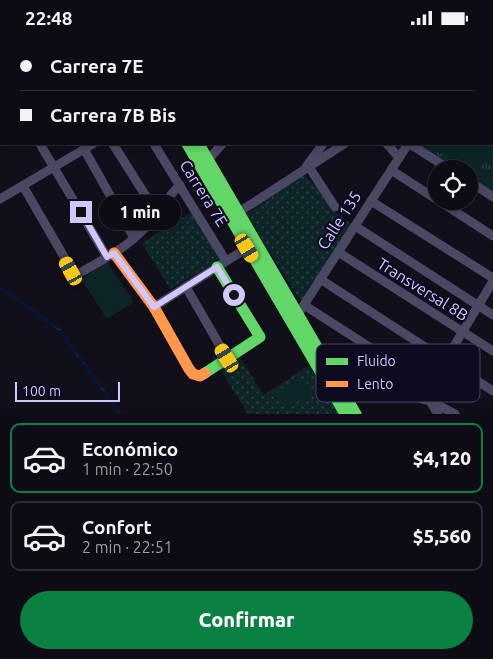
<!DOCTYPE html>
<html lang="es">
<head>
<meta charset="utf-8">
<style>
	:root { --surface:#0d0b14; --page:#1b1922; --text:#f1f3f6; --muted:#9a9ba0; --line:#2d2b34; --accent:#0b8043 }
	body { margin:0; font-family:Ubuntu,sans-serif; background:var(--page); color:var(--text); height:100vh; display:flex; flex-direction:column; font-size:19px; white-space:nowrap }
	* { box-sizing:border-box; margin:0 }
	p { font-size:16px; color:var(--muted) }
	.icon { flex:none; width:28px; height:28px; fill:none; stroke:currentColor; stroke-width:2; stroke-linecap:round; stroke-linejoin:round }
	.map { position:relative; height:379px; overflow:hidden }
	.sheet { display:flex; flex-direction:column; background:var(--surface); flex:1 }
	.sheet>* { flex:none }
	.guide { position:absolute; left:0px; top:0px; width:494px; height:110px; box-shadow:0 2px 8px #0003,0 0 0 1px var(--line); display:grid; align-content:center; height:110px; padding:0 20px; background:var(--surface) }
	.buttons { position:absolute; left:428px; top:125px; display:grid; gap:10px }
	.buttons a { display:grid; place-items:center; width:50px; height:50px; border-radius:50%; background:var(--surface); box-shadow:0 2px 8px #0003,0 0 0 1px var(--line); font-size:25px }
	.scale { position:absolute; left:15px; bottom:12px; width:105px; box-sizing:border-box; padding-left:5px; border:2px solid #d0c7ff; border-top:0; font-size:14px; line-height:18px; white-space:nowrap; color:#d0c7ff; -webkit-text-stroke:4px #0e0a1f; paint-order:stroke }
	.end { position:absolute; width:22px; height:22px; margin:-11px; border:6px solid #d0c7ff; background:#111; box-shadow:0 0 0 2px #111 }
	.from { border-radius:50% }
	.bubble { position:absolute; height:35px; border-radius:18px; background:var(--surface); box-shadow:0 2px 8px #0003,0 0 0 1px var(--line); font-size:16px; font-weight:800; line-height:35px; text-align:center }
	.car { position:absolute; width:15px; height:30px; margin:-15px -8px; border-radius:6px; box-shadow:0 0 4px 1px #0007; background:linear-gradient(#f5c518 24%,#345 0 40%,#f5c518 0 76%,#345 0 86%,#f5c518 0) }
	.guide b { display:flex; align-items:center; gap:18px; height:48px; font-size:19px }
	.guide b+b { border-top:1px solid var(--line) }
	.guide i { width:12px; height:12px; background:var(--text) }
	ul { padding:9px 0 0; list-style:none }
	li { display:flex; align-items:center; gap:15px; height:70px; margin:0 10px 8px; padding:0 10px; border:2px solid var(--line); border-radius:10px }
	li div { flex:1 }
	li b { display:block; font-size:19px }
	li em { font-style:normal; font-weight:800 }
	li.selected { border-color:var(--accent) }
	li>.icon { width:45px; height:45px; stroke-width:1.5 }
	.cta { display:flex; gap:10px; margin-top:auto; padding:10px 20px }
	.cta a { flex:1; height:58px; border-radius:30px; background:var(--accent); color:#fff; font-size:20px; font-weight:800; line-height:58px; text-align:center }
	.status { display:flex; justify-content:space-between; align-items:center; height:35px; padding:0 25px; background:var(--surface); direction:ltr }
	.status svg { height:14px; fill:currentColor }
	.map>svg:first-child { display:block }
	.grass { fill:url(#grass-dots) }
	.park { fill:url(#park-tufts) }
	.garden { fill:#0d2527 }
	.water { fill:url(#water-ripples) }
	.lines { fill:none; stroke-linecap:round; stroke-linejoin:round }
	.street { stroke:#4b4864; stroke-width:9 }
	.fast { stroke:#63d668; stroke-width:11 }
	.slow { stroke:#ff974d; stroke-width:11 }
	.route { stroke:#d0c7ff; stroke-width:6 }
	.labels { text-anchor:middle; stroke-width:4.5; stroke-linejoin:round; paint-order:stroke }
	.street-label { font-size:16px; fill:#d0c7ff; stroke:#0e0a1f }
	.key { fill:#0e0a1f; stroke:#484362; stroke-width:1 }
	.key-label { font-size:14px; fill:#d0c7ff }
</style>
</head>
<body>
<div class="status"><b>22:48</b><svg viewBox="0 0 49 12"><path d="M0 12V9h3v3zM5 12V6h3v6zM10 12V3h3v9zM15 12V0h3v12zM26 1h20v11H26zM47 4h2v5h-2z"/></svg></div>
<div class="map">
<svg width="493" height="379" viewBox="0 0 493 379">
	<defs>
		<pattern id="grass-dots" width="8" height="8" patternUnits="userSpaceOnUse" patternTransform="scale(1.25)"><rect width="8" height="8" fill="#0d2527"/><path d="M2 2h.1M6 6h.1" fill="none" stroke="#2f4347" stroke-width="1.8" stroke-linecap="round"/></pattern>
		<pattern id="park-tufts" width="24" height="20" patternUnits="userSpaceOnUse" patternTransform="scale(1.25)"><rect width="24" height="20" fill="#0d2527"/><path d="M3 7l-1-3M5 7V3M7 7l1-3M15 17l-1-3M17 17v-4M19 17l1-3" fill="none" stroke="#2f4347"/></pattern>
		<pattern id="water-ripples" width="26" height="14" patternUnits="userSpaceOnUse" patternTransform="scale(1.25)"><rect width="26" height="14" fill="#05153b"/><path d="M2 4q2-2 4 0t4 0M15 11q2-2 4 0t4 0" fill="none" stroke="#283658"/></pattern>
	</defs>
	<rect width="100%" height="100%" fill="#110f1a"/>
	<g class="grass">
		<polygon points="303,140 328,161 330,173 352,190 301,267 246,179"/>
		<polygon points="195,175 224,222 170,254 142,208"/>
		<polygon points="233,312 264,360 314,327 345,379 248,379 213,323"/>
	</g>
	<polygon class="park" points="493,106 493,160 469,145 469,134 451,134 412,109 492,109"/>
	<g class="garden">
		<path d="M425 109C450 109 471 102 482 128L474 140 469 134H465Z"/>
		<polygon points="107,227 134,267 107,284 81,244"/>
		<polygon points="300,344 310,359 285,374 275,359"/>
	</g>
	<polygon class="water" points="0,251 60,293 122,379 118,379 58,295 0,254"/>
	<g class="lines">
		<g class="street">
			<polyline points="451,0 452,1"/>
			<polyline points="311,1 312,0"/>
			<polyline points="430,1 431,0"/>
			<polyline points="472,1 473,0"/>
			<polyline points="492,27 493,27"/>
			<polyline points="0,46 1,48"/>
			<polyline points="492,64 493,64"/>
			<polyline points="492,104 493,104"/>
			<polyline points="40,109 107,222"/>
			<polyline points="113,109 149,166"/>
			<polyline points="154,109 226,226"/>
			<polyline points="387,109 396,119"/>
			<polyline points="410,109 449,134"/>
			<polyline points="84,114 134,203"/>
			<polyline points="208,125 222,109"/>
			<polyline points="306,132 323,109"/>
			<polyline points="309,132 335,172"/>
			<polyline points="391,135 436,164"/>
			<polyline points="469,146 493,162"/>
			<path d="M23 151 74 239H78C100 226 125 214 143 195 157 181 165 164 180 150"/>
			<polyline points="0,164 93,109"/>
			<polyline points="371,166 493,243"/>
			<polyline points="439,166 493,201"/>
			<polyline points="239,177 344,109"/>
			<polyline points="355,191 493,280"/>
			<polyline points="338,217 493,316"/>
			<polyline points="320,244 493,356"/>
			<polyline points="186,252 227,323"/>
			<polyline points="304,270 430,351"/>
			<polyline points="154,272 247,213"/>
			<polyline points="298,279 408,109"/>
			<polyline points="335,342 430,366 455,379"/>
			<polyline points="438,379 430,366 430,351 493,246"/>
		</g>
		<g class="fast">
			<polyline points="123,0 124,1"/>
			<polyline points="135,0 136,1"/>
			<polyline points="187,109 345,379"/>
			<polyline points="199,109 356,379"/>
			<polyline points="205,338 260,302 217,232"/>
		</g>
		<polyline class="slow" points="114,218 154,272 189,334 193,339 200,341 205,338"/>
	</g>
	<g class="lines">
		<polyline class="route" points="81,177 107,222 114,218 154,272 217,232 234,260"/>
	</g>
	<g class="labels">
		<g class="street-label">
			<text transform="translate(204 158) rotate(58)" y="6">Carrera 7E</text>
			<text transform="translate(339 185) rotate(-57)" y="6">Calle 135</text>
			<text transform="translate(423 254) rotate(32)" y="6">Transversal 8B</text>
		</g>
	</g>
	<rect x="316" y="309" width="164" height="58" rx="8" class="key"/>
	<rect x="326" y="323" width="22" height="7" fill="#63d668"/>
	<rect x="326" y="346" width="22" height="6" fill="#ff974d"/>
	<g class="key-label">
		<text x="357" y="331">Fluido</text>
		<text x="357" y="354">Lento</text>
	</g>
</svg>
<div class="buttons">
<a><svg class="icon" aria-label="locate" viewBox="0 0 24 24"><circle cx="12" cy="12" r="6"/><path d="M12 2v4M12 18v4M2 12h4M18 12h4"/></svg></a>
</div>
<div class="scale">100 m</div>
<i class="end from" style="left:234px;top:260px"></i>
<i class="end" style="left:81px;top:177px"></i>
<div class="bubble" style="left:99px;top:160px;width:82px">1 min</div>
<i class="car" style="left:247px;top:213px;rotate:149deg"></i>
<i class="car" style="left:71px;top:236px;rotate:331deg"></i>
<i class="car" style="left:227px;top:323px;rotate:329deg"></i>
<div class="guide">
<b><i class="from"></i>Carrera 7E</b>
<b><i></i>Carrera 7B Bis</b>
</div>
</div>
<section class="sheet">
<ul>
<li class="selected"><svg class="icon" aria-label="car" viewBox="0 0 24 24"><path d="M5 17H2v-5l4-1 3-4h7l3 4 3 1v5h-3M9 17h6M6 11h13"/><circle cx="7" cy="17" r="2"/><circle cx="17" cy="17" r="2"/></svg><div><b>Económico</b><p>1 min · 22:50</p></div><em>$4,120</em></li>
<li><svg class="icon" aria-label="car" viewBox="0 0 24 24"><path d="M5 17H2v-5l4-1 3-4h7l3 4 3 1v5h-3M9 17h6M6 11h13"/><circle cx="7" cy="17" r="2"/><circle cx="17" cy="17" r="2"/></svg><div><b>Confort</b><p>2 min · 22:51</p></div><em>$5,560</em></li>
</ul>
<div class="cta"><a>Confirmar</a></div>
</section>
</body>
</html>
